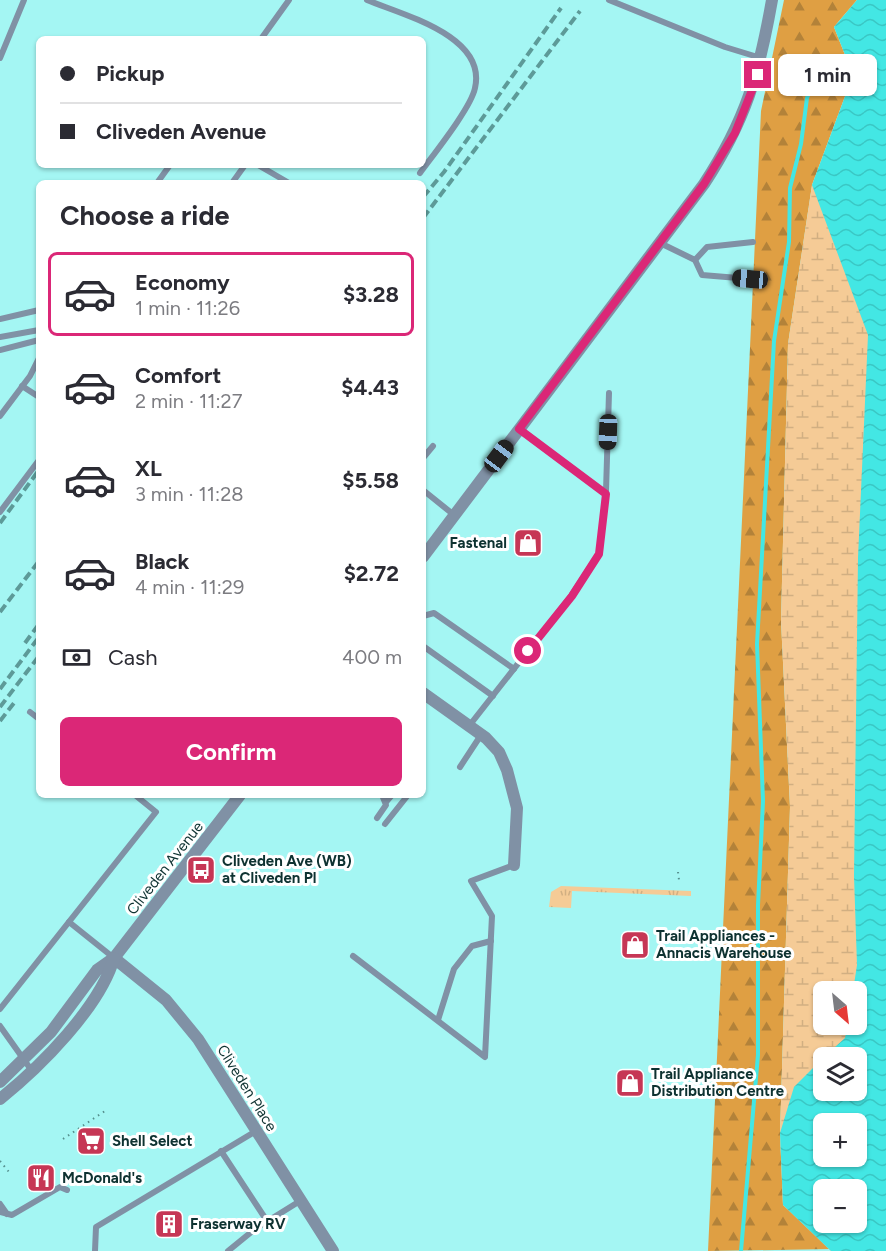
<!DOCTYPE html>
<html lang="en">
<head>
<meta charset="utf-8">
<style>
	:root { --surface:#fff; --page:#f2f2f3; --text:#2b2b33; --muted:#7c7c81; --line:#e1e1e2; --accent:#db2777 }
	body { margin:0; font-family:Figtree,sans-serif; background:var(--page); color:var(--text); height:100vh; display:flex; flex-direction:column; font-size:22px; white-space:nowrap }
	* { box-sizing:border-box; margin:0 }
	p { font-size:20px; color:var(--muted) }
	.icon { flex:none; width:33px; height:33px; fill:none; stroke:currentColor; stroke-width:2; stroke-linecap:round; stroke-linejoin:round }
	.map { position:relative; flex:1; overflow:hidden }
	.drawer { position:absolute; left:36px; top:180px; width:390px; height:618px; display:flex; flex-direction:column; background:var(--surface); border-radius:9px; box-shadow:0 2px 4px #0004 }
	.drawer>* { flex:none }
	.guide { position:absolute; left:36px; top:36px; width:390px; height:132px; border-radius:9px; box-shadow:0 2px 4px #0004; display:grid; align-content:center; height:132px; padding:0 24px; background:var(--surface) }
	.needle { width:39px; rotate:152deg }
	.buttons { position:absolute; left:813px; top:981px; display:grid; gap:12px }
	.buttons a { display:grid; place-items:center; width:54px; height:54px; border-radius:9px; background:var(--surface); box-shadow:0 2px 4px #0004; font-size:30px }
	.end { position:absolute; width:27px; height:27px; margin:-14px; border:8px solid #db2777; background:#fff; box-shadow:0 0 0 3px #fff }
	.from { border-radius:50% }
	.bubble { position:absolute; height:42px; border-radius:9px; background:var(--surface); box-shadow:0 2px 4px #0004; font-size:20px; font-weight:700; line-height:42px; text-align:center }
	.car { position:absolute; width:18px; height:36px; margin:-18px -9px; border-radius:8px; box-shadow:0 0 4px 2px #0007; background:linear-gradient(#222 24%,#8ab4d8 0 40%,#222 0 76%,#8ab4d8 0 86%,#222 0) }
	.guide b { display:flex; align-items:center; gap:21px; height:57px; font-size:22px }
	.guide b+b { border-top:2px solid var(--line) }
	.guide i { width:15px; height:15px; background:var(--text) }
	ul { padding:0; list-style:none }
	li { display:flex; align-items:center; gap:18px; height:84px; margin:0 12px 9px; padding:0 12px; border:3px solid transparent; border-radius:9px }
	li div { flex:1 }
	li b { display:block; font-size:22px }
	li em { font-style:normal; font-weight:700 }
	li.current { border-color:var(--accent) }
	li>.icon { width:54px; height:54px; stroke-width:1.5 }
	h2 { padding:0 24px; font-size:27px; line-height:72px }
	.pay { display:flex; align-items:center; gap:15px; height:66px; padding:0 24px; font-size:22px }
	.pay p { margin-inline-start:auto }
	.action { display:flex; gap:12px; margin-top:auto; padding:12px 24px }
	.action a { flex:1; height:69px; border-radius:9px; background:var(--accent); color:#fff; font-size:24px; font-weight:700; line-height:69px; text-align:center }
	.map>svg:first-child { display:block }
	.grass { fill:url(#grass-tufts) }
	.forest { fill:url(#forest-firs) }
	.wetland { fill:url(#wetland-marsh); fill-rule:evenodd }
	.water { fill:url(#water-waves); fill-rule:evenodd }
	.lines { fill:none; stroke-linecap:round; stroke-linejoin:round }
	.stream { stroke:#43e7e4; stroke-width:4 }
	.path { stroke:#56908e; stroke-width:2; stroke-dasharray:1.5 4.5; stroke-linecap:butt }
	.service { stroke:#8091a5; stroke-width:6 }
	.minor { stroke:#8091a5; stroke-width:12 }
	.tertiary { stroke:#8091a5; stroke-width:12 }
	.rail { stroke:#5d9a98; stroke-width:4; stroke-dasharray:9 4.5; stroke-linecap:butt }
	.route { stroke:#db2777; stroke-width:8 }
	.labels { text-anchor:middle; stroke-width:6; stroke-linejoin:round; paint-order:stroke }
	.poi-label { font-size:15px; font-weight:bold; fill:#0e3231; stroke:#fff; text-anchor:start }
	.street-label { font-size:15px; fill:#0e3231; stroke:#fff }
</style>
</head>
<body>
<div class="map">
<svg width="886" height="1251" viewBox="0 0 886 1251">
	<defs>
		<pattern id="grass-tufts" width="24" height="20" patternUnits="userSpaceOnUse" patternTransform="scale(1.5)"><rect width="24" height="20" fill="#f5cb96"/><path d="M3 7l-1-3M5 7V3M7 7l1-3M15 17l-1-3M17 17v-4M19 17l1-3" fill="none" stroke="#d1af82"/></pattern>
		<pattern id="forest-firs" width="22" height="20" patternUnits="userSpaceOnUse" patternTransform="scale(1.5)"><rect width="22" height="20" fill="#df9f43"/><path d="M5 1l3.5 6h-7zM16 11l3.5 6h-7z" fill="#b38239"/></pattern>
		<pattern id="wetland-marsh" width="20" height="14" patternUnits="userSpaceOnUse" patternTransform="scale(1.5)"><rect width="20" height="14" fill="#f5cb96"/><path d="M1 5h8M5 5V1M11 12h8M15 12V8" fill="none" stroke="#d1af82"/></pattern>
		<pattern id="water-waves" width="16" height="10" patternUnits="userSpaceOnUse" patternTransform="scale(1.5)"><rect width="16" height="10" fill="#43e7e4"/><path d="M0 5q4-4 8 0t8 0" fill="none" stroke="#3ac7c4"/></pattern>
	</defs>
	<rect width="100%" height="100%" fill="#a4f6f3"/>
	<polygon class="grass" points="561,886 691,891 691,896 572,891 571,908 549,907 551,892"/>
	<polygon class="forest" points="784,0 857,0 834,27 853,75 812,185 788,344 781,621 790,807 780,1133 783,1205 832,1249 708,1251 761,111"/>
	<path class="wetland" d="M857 0H886V392L860 1107 824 1124V1222L834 1251H831L783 1205 780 1133 790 807 781 621 788 344 812 185 853 75 834 27ZM824 992H856V1024H824ZM824 1058H856V1090H824Z"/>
	<path class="water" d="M857 0H886V1251H831L783 1205 780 1133 794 1087 823 1058 824 1090H856V1058L824 1057 845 1038 848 1025 856 1024V992L853 991 857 965 854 876 858 558 868 335 812 185 853 75 834 27ZM824 1124H856V1156H824ZM824 1190H856V1222H824Z"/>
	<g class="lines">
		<polyline class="stream" points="741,1251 758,1055 758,905 763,801 757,644 774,341 789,242 790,188 801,144 807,98 817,74 825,66 847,55"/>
		<g class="path">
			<polyline points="678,872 679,880"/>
			<polyline points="63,1139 105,1111"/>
			<polyline points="0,1161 9,1172"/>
		</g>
		<g class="service">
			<path d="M367 0C403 15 487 36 475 88 471 108 433 155 420 173"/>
			<polyline points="609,0 725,47 761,58"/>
			<polyline points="261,39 289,0"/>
			<polyline points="0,58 24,0"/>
			<polyline points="258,165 289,183"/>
			<polyline points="157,183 170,165"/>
			<polyline points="232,183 245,165"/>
			<polyline points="660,243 695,260 702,275 750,279"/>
			<polyline points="695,260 707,247 753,242"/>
			<polyline points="0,319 39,310"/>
			<polyline points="0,337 39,330"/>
			<polyline points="0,350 39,340"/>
			<polyline points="22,386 39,397"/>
			<polyline points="0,416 30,376 39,358"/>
			<polyline points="519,429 606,494"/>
			<polyline points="423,458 433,446"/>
			<polyline points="423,490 454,515"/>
			<polyline points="0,512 39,460"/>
			<polyline points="423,616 434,613 514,669"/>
			<polyline points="423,646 493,696"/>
			<polyline points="30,712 39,719"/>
			<polyline points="469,726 571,596 599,554 606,491 609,393"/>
			<polyline points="460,767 481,735"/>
			<polyline points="386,802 392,795"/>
			<polyline points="377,818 386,805 382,795"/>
			<polyline points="385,824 408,795"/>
			<polyline points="69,922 114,958"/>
			<polyline points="353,956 485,1057 492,916 471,881 514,865"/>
			<polyline points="0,1009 156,812 135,795"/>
			<polyline points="438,1020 454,969 472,946 491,941"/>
			<polyline points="0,1026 32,1071"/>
			<polyline points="221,1151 267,1221"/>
			<polyline points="0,1204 7,1214"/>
			<polyline points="0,1212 12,1215 60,1187 67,1190"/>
			<polyline points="95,1251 96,1227 256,1131"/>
			<polyline points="228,1251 255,1229 300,1201"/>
		</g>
		<g class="minor">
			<polyline points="423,693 486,738 499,752 507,770 517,808 514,865"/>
			<polyline points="114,958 166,1000 198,1039 333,1251"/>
		</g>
		<g class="tertiary">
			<path d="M423 557 704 184C746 120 759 74 772 0"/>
			<polyline points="0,1082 51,1032 97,970 114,958 240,795"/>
			<path d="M0 1099C40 1067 100 1007 114 958"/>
		</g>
		<g class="rail">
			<polyline points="423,197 444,172 561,8"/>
			<polyline points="423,218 580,11"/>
			<polyline points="0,523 39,470"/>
			<polyline points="0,612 39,561"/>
			<polyline points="25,643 39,624"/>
			<polyline points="0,689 39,637"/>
			<polyline points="0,707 39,656"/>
			<polyline points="0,721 14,703"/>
		</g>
	</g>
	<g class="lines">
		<polyline class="route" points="528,651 572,596 599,554 606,494 519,429 704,184 735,133 758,75"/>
	</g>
	<defs>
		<g id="shop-square" transform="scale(1.5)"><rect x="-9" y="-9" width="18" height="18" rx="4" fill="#c63655" stroke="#fff"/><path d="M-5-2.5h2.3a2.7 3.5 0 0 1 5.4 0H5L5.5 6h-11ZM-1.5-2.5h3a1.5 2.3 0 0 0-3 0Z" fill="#fff"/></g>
		<g id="bus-square" transform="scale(1.5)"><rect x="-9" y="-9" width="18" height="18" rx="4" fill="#c63655" stroke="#fff"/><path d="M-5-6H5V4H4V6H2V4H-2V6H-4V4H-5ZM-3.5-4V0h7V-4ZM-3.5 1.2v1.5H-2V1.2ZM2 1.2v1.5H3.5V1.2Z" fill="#fff"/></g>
		<g id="supermarket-square" transform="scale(1.5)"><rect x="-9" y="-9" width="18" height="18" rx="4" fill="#c63655" stroke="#fff"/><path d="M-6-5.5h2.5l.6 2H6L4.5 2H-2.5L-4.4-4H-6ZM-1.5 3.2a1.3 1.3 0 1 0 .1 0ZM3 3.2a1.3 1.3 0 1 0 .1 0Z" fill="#fff"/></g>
		<g id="restaurant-square" transform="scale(1.5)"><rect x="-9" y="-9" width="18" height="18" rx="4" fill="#c63655" stroke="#fff"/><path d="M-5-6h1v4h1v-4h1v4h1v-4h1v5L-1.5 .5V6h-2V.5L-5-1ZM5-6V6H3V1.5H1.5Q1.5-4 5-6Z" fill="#fff"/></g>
		<g id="building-square" transform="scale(1.5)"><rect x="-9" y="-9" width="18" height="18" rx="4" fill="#c63655" stroke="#fff"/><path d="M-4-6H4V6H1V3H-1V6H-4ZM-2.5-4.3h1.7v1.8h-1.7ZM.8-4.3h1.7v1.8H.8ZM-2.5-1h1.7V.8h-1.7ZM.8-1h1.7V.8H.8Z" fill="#fff"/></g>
	</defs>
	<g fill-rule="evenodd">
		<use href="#shop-square" x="528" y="543"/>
		<use href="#bus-square" x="201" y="870"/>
		<use href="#shop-square" x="635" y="945"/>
		<use href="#shop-square" x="630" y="1083"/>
		<use href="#supermarket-square" x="91" y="1141"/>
		<use href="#restaurant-square" x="41" y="1178"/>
		<use href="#building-square" x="169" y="1224"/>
	</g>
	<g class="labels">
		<g class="poi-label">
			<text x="507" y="548" text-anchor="end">Fastenal</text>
			<text x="222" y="866">Cliveden Ave (WB)<tspan x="222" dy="17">at Cliveden Pl</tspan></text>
			<text x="656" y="941">Trail Appliances -<tspan x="656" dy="17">Annacis Warehouse</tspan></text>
			<text x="651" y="1079">Trail Appliance<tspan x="651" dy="17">Distribution Centre</tspan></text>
			<text x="112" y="1146">Shell Select</text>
			<text x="62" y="1183">McDonald's</text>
			<text x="190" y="1229">Fraserway RV</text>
		</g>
		<g class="street-label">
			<text transform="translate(165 868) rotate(-52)" y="5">Cliveden Avenue</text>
			<text transform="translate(247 1088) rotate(58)" y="5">Cliveden Place</text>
		</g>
	</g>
</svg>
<div class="buttons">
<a><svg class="needle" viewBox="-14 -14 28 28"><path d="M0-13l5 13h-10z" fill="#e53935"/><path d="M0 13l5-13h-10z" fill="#7c7c81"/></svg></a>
<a><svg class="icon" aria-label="layers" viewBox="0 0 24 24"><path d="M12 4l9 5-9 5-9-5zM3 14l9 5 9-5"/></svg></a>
<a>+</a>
<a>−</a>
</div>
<i class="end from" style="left:528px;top:651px"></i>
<i class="end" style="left:758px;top:75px"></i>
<div class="bubble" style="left:778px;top:54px;width:99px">1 min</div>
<i class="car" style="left:750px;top:279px;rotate:275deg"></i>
<i class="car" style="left:608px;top:432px;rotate:182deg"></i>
<i class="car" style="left:499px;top:456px;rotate:37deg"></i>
<div class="guide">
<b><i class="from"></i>Pickup</b>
<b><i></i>Cliveden Avenue</b>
</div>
<section class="drawer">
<h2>Choose a ride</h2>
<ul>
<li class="current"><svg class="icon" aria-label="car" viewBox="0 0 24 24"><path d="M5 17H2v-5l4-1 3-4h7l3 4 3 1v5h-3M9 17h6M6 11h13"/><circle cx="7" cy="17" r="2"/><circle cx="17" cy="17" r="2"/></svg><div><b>Economy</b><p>1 min · 11:26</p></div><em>$3.28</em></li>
<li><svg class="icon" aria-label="car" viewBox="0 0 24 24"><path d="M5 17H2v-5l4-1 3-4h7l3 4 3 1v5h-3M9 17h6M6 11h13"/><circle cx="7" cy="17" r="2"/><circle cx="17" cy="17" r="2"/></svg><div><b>Comfort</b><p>2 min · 11:27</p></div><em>$4.43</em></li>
<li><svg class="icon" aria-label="car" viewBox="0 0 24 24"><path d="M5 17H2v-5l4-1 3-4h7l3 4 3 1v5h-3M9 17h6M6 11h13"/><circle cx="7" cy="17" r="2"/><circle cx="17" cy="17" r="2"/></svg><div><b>XL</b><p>3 min · 11:28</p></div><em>$5.58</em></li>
<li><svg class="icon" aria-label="car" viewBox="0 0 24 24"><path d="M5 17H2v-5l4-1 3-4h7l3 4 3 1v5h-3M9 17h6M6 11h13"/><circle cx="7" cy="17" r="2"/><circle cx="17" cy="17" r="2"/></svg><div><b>Black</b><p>4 min · 11:29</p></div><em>$2.72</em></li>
</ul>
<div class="pay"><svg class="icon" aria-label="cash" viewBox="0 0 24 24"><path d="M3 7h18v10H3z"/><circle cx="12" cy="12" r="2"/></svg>Cash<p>400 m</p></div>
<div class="action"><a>Confirm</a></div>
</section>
</div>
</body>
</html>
